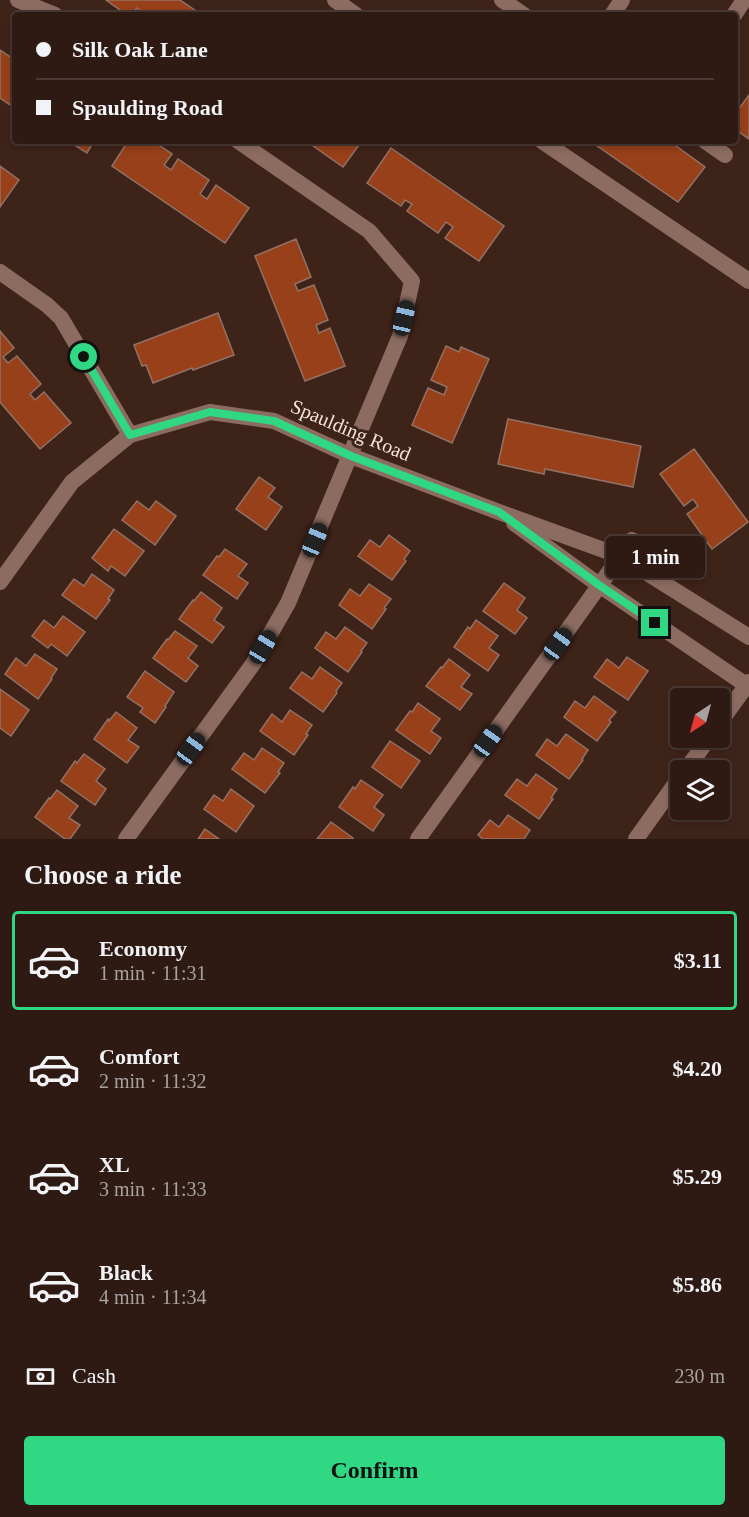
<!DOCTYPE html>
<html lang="en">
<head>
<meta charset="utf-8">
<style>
	:root { --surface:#2e1a13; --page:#3a2721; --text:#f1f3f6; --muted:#a7a1a0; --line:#493833; --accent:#30d883 }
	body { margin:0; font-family:"Times New Roman",serif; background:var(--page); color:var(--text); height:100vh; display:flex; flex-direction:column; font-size:22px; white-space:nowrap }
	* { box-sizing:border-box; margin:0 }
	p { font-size:20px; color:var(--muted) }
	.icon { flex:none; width:33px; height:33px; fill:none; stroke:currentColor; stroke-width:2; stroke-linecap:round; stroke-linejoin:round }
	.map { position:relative; height:839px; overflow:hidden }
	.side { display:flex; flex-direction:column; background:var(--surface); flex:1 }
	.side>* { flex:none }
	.top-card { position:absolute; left:12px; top:12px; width:726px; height:132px; border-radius:6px; box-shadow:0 3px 9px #0003,0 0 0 2px var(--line); display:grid; align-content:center; height:132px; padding:0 24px; background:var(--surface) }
	.needle { width:39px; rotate:216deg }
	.controls { position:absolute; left:670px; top:688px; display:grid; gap:12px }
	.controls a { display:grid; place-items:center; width:60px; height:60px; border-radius:6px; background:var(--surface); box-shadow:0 3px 9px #0003,0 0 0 2px var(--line); font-size:30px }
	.end { position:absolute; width:27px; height:27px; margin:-14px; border:8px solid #30d883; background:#111; box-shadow:0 0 0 3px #111 }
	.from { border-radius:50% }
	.bubble { position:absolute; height:42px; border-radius:6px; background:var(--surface); box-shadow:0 3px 9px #0003,0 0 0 2px var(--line); font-size:20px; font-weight:700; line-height:42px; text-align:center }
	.car { position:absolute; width:18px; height:36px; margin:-18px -9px; border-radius:8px; box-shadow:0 0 4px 2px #0007; background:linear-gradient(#222 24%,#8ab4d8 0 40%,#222 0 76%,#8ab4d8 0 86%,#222 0) }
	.top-card b { display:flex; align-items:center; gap:21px; height:57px; font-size:22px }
	.top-card b+b { border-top:2px solid var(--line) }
	.top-card i { width:15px; height:15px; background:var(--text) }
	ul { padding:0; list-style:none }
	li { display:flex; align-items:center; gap:18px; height:99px; margin:0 12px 9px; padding:0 12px; border:3px solid transparent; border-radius:6px }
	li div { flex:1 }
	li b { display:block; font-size:22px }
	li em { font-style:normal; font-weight:700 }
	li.active { border-color:var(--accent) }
	li>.icon { width:54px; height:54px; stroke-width:1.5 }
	h2 { padding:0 24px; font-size:27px; line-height:72px }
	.pay { display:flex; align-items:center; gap:15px; height:66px; padding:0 24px; font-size:22px }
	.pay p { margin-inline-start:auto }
	.cta { display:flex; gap:12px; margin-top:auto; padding:12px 24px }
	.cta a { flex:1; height:69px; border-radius:6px; background:var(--accent); color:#111; font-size:24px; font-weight:700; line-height:69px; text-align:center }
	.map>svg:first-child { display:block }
	.building { fill:#974019; stroke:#927266; stroke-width:1.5 }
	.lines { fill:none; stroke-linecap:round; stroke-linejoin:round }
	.minor { stroke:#8c6c61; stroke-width:16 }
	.tertiary { stroke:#8c6c61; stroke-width:16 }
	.route { stroke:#30d883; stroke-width:8 }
	.labels { text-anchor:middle; stroke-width:6; stroke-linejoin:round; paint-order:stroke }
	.street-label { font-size:20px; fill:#f5e2dc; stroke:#3e2319 }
</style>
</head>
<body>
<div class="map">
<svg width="749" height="839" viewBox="0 0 749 839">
	<rect width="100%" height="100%" fill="#3e2319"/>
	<g class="building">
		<polygon points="106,0 180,0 202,15 140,15 142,12 137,8 131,15 127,15"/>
		<polygon points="0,50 15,60 15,108 0,98"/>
		<polygon points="749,95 749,139 735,129 735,114"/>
		<polygon points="68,141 94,141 87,153"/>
		<polygon points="128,141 133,144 135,141 153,141 172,154 164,165 171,170 178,159 209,180 200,194 207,199 216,185 249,208 225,243 112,166"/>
		<polygon points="306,141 362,141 343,167"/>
		<polygon points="590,141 669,141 705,167 678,202"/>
		<polygon points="391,148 504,226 479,261 445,238 453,227 446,222 438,233 407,211 412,204 405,200 401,206 367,183"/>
		<polygon points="0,166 19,180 0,207"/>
		<polygon points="296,239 311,277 295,284 298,291 314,285 328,320 316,325 319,333 330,328 345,366 305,381 255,256"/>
		<polygon points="218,313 234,355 193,370 192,368 153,383 146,365 142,366 134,345"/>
		<polygon points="0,331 14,348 3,357 8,363 17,356 41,384 30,394 35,400 44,392 71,423 40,449 0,402"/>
		<polygon points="446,346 459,352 461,347 489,359 452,443 412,425 428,388 444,395 447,387 431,380"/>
		<polygon points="508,419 641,446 633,487 545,469 544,474 498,464"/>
		<polygon points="694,449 748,522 712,549 687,514 698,506 693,499 684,506 660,474"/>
		<polygon points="259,477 275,488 268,497 282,507 266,530 236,509"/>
		<polygon points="137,501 149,510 156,501 176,516 155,545 122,520"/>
		<polygon points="114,529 144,551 125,576 111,566 108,571 92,558"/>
		<polygon points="389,535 410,551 404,559 406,561 392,580 358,556 370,540 380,547"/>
		<polygon points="225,549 247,564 238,576 248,583 237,599 203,575 217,556 219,557"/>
		<polygon points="92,574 114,590 108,599 110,600 96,619 62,595 74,579 84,586"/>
		<polygon points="504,583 525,598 517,610 527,618 515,634 483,611"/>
		<polygon points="369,584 391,599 384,608 386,609 372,629 339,605 350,589 360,596"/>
		<polygon points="201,592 222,608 214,620 224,627 212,643 179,619 193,600 194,601"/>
		<polygon points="63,616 85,632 67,656 51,644 48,648 32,636 44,620 54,628"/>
		<polygon points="476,620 498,636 489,648 499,655 488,671 454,647 468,627 470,629"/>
		<polygon points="345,627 367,643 361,651 362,652 348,672 315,648 326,632 336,639"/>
		<polygon points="175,631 197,646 188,658 198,666 186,682 153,658 167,639 168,640"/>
		<polygon points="35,654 57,669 51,678 52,679 38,699 5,674 16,658 26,666"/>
		<polygon points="627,657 648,671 628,700 594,677 607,659 619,668"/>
		<polygon points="449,659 470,675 461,687 472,694 460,710 426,686 441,667 442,668"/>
		<polygon points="320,667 342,683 336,691 337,693 323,712 290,688 302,672 312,679"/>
		<polygon points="145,671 174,692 165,706 166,707 155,723 140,712 143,708 127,697"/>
		<polygon points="0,689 29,710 11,736 0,728"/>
		<polygon points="594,696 616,712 609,720 611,722 597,741 564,717 575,701 585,708"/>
		<polygon points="418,703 440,719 431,731 441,738 430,754 396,730 410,711 412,712"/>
		<polygon points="290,710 312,725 306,734 308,735 294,755 260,731 272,714 282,722"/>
		<polygon points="116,712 137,728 128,740 139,747 127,763 94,739 108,719 109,721"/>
		<polygon points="566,734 588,750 582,759 583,760 569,779 536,755 547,739 557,746"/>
		<polygon points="390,741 420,761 401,788 372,767"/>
		<polygon points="262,748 284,763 278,772 280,773 265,793 232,769 244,753 254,760"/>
		<polygon points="84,754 105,769 96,781 106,789 95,805 61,781 75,761 77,763"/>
		<polygon points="536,774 557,789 551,798 553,799 539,819 505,795 517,779 527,786"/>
		<polygon points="361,780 383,795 374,807 384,815 373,831 339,807 353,787 355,789"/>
		<polygon points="231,789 254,806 236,832 204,809 214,795 223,801"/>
		<polygon points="57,790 78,806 69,818 80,825 70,839 65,839 35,817 49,798 50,799"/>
		<polygon points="508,815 530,830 524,839 483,839 478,835 490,820 499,827"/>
		<polygon points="331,822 353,838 352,839 317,839"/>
		<polygon points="205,829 219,839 198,839"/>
	</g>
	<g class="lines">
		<g class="minor">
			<polyline points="18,0 55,15"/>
			<polyline points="335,0 356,15"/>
			<polyline points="502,0 524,15"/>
			<polyline points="612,15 622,0"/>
			<polyline points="734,15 744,0"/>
			<polyline points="542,141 749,281"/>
			<polyline points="705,141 725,155"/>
			<polyline points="0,272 47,305 61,318 130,435"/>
			<polyline points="514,523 599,585 749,687"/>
			<polyline points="0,582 72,482 130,435 210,412 274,421 351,456 499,512 620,556 749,637"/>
			<polyline points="126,839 253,664 288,603 400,336 412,281 369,231 238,141"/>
			<polyline points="418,839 632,540"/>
		</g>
		<g class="tertiary">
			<polyline points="720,722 749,682"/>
			<polyline points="685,771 709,738"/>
			<polyline points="636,839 681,776"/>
		</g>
	</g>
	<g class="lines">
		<polyline class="route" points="84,357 130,435 210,412 274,421 351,456 499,512 599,585 655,623"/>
	</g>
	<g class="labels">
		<g class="street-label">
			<text transform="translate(351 430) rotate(23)" y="7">Spaulding Road</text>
		</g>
	</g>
</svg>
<div class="controls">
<a><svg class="needle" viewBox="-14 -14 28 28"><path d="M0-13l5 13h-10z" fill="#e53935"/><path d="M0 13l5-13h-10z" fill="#a7a1a0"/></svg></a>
<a><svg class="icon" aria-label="layers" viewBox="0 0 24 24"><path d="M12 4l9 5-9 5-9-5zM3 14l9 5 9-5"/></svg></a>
</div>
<i class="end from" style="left:84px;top:357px"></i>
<i class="end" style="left:655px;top:623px"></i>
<div class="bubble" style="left:606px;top:536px;width:99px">1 min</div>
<i class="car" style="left:404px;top:318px;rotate:13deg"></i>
<i class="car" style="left:315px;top:540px;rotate:23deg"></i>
<i class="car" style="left:558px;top:644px;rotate:36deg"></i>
<i class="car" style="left:263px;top:647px;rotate:31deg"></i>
<i class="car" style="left:488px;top:741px;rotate:35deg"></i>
<i class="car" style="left:191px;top:749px;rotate:36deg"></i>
<div class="top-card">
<b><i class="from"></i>Silk Oak Lane</b>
<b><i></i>Spaulding Road</b>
</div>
</div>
<section class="side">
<h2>Choose a ride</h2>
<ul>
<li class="active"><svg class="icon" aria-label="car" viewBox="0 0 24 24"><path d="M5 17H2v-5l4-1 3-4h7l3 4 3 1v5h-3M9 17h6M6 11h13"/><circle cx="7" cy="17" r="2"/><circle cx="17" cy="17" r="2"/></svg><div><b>Economy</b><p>1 min · 11:31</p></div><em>$3.11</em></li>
<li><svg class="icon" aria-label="car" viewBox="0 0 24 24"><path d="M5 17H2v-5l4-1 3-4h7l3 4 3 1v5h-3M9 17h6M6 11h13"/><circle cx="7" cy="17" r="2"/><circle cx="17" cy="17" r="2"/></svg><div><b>Comfort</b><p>2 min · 11:32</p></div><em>$4.20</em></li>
<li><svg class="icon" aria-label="car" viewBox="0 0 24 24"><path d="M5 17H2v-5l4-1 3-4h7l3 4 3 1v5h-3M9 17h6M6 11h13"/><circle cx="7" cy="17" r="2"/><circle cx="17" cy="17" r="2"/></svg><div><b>XL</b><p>3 min · 11:33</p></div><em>$5.29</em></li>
<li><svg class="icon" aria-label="car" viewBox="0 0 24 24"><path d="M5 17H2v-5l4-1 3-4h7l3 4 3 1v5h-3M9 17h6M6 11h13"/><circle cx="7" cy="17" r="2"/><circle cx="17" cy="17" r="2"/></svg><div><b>Black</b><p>4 min · 11:34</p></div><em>$5.86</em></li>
</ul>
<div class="pay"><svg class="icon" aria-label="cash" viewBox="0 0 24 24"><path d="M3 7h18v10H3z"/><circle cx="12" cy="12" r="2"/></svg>Cash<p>230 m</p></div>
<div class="cta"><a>Confirm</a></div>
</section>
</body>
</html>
